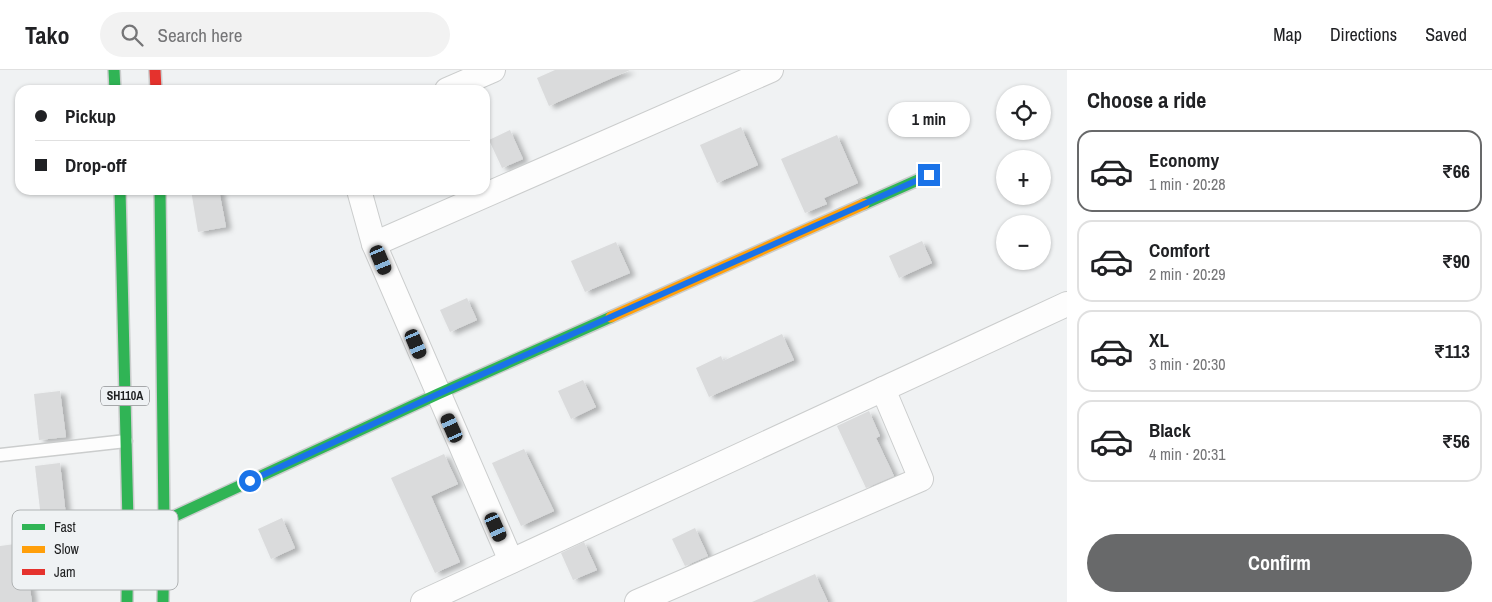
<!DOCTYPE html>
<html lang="en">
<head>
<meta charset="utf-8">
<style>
	:root { --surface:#fff; --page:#f2f2f2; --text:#202124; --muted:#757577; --line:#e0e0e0; --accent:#68696a }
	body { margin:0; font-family:"Archivo Narrow",sans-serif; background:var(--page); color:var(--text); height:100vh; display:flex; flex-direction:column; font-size:19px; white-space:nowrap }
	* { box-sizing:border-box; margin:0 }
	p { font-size:16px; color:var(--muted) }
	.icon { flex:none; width:28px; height:28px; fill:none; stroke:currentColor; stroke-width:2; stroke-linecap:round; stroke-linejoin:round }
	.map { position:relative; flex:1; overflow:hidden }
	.drawer { display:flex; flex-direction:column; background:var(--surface); width:425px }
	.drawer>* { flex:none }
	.top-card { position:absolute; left:15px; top:15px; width:475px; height:110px; border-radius:15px; box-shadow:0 1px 4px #0004; display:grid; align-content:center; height:110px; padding:0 20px; background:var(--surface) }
	.controls { position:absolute; left:996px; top:15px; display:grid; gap:10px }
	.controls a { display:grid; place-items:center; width:55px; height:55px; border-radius:50%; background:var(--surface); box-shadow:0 1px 4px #0004; font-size:25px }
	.end { position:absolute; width:22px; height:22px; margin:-11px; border:6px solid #1a73e8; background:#fff; box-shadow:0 0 0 2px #fff }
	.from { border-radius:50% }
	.bubble { position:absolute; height:35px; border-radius:18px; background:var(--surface); box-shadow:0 1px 4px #0004; font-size:16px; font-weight:800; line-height:35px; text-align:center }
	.car { position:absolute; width:15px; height:30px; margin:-15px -8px; border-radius:6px; box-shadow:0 0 4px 1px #0007; background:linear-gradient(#222 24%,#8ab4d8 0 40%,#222 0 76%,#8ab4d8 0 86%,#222 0) }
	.top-card b { display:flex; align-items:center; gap:18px; height:48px; font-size:19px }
	.top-card b+b { border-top:1px solid var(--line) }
	.top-card i { width:12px; height:12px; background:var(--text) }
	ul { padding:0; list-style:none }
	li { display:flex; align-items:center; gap:15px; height:82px; margin:0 10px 8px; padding:0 10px; border:2px solid var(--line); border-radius:15px }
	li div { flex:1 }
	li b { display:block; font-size:19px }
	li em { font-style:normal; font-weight:800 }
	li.on { border-color:var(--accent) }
	li>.icon { width:45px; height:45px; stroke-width:1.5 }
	h2 { padding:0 20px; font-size:22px; line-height:60px }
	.cta { display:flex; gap:10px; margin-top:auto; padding:10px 20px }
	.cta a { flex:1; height:58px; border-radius:30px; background:var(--accent); color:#fff; font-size:20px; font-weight:800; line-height:58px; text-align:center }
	header { display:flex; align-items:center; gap:30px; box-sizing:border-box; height:70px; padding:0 25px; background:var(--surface); border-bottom:1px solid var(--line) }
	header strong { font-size:24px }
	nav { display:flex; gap:28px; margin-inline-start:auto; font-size:18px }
	.search { width:350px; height:45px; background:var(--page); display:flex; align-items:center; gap:12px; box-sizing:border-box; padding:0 18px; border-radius:28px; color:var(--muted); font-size:19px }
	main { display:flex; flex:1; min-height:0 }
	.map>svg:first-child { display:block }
	.building { fill:#dadbdc; filter:url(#shadow) }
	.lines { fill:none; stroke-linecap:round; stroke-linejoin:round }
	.lane-casing { stroke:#cbcdcd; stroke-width:15 }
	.street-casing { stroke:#cbcdcd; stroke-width:26 }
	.fast-casing { stroke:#cbcdcd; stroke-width:14 }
	.slow-casing { stroke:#cbcdcd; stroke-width:14 }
	.jam-casing { stroke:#cbcdcd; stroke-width:14 }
	.lane { stroke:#fdfdfd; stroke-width:12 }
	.street { stroke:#fdfdfd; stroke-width:24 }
	.fast { stroke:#30b455; stroke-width:11 }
	.slow { stroke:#ff9f0a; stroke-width:11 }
	.jam { stroke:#e5322d; stroke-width:11 }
	.route { stroke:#1a73e8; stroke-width:6 }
	.labels { text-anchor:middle; stroke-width:4.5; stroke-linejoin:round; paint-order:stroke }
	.shield { fill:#eff2f4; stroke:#5d5e60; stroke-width:1 }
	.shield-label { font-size:12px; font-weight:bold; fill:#1e1f20 }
	.key { fill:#eff2f4; stroke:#b0b3b4; stroke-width:1 }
	.key-label { font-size:14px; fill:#1e1f20 }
</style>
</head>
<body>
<header>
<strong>Tako</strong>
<div class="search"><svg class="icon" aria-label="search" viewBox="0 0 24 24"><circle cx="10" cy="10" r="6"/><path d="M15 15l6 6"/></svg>Search here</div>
<nav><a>Map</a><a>Directions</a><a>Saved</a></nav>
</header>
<main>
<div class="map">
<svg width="1067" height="532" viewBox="0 0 1067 532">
	<defs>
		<filter id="shadow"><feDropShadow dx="5.5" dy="3" stdDeviation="2.5" flood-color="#0004"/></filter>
	</defs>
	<rect width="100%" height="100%" fill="#f0f2f3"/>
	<g class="building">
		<polygon points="555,0 630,0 549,36 537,8"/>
		<polygon points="741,57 758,95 717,113 700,75"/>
		<polygon points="510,60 523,89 502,98 489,70"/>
		<polygon points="837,65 858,113 824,128 827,134 805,143 781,89"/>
		<polygon points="191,120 219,120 226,157 198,162"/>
		<polygon points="922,171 932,193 899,208 889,186"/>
		<polygon points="616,172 630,203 585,222 571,191"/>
		<polygon points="467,228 477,250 450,262 440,240"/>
		<polygon points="782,264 794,290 709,327 696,298 721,286 723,291"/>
		<polygon points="583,310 596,337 571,349 558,321"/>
		<polygon points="60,321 66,367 39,370 34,324"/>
		<polygon points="869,341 880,366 876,368 894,406 866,418 837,356"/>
		<polygon points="524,379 554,441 521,456 492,393"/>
		<polygon points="444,384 458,414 431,426 460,492 435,503 391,408"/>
		<polygon points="60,393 66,446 41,448 35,396"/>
		<polygon points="282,448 295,478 271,489 258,459"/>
		<polygon points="695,458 708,486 685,496 672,469"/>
		<polygon points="584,472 597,500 573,510 561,483"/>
		<polygon points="23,473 32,532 0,532 0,476"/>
		<polygon points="815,504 828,532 752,532"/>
	</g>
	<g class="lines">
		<g class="lane-casing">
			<polyline id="lane" points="0,385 126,371"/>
		</g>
		<g class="street-casing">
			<g id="street">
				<polyline points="447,20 493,0"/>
				<polyline points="359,120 374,174 511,491"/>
				<polyline points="374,174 771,0"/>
				<polyline points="423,532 1067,234"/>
				<polyline points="637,532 921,409 883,319"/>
			</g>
		</g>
		<g class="fast-casing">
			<g id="fast">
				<polyline points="114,0 115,20"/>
				<polyline points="120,120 128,452 127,532"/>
				<polyline points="160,120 164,451 163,532"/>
				<polyline points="864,134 929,105"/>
				<polyline points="164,451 438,324 611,247"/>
			</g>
		</g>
		<g class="slow-casing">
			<polyline id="slow" points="611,247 864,134"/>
		</g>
		<g class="jam-casing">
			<polyline id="jam" points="155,0 156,20"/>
		</g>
		<use href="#lane" class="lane"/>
		<use href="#street" class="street"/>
		<use href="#fast" class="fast"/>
		<use href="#slow" class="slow"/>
		<use href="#jam" class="jam"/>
	</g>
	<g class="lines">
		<polyline class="route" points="250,411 438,324 929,105"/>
	</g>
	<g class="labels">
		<rect class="shield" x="101" y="316.5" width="48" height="19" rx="4"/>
		<g class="shield-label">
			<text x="125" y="330">SH110A</text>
		</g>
	</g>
	<rect x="12" y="440" width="166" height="80" rx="8" class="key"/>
	<rect x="22" y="454" width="23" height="6" fill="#30b455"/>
	<rect x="22" y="476" width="23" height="7" fill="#ff9f0a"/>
	<rect x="22" y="499" width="23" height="6" fill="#e5322d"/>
	<g class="key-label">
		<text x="54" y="462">Fast</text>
		<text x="54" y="484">Slow</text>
		<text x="54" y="507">Jam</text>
	</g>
</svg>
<div class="controls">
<a><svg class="icon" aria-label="locate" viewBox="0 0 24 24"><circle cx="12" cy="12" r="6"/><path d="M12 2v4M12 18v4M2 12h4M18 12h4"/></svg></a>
<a>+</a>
<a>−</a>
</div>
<i class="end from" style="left:250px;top:411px"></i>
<i class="end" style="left:929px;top:105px"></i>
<div class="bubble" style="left:888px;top:32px;width:82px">1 min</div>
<i class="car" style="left:381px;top:190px;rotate:157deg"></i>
<i class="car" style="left:416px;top:274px;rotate:157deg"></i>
<i class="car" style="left:452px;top:358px;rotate:336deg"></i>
<i class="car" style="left:496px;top:457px;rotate:156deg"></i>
<div class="top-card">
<b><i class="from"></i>Pickup</b>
<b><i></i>Drop-off</b>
</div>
</div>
<section class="drawer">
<h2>Choose a ride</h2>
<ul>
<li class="on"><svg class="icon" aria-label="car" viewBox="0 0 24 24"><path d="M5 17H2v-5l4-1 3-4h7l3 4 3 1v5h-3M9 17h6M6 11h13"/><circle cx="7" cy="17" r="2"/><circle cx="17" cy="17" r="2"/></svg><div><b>Economy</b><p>1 min · 20:28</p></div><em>₹66</em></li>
<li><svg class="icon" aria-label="car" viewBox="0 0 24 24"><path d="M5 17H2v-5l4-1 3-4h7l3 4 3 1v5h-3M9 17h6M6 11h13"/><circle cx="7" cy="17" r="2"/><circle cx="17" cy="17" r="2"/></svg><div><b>Comfort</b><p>2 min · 20:29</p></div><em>₹90</em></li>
<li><svg class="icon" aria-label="car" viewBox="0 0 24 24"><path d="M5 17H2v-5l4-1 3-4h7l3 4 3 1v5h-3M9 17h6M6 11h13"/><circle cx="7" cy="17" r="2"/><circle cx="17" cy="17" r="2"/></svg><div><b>XL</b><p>3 min · 20:30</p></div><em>₹113</em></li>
<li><svg class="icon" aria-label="car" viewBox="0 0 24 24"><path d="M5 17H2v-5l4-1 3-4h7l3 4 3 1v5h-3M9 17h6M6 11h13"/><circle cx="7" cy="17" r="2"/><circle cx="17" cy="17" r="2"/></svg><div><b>Black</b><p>4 min · 20:31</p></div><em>₹56</em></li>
</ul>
<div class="cta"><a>Confirm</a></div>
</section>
</main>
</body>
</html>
